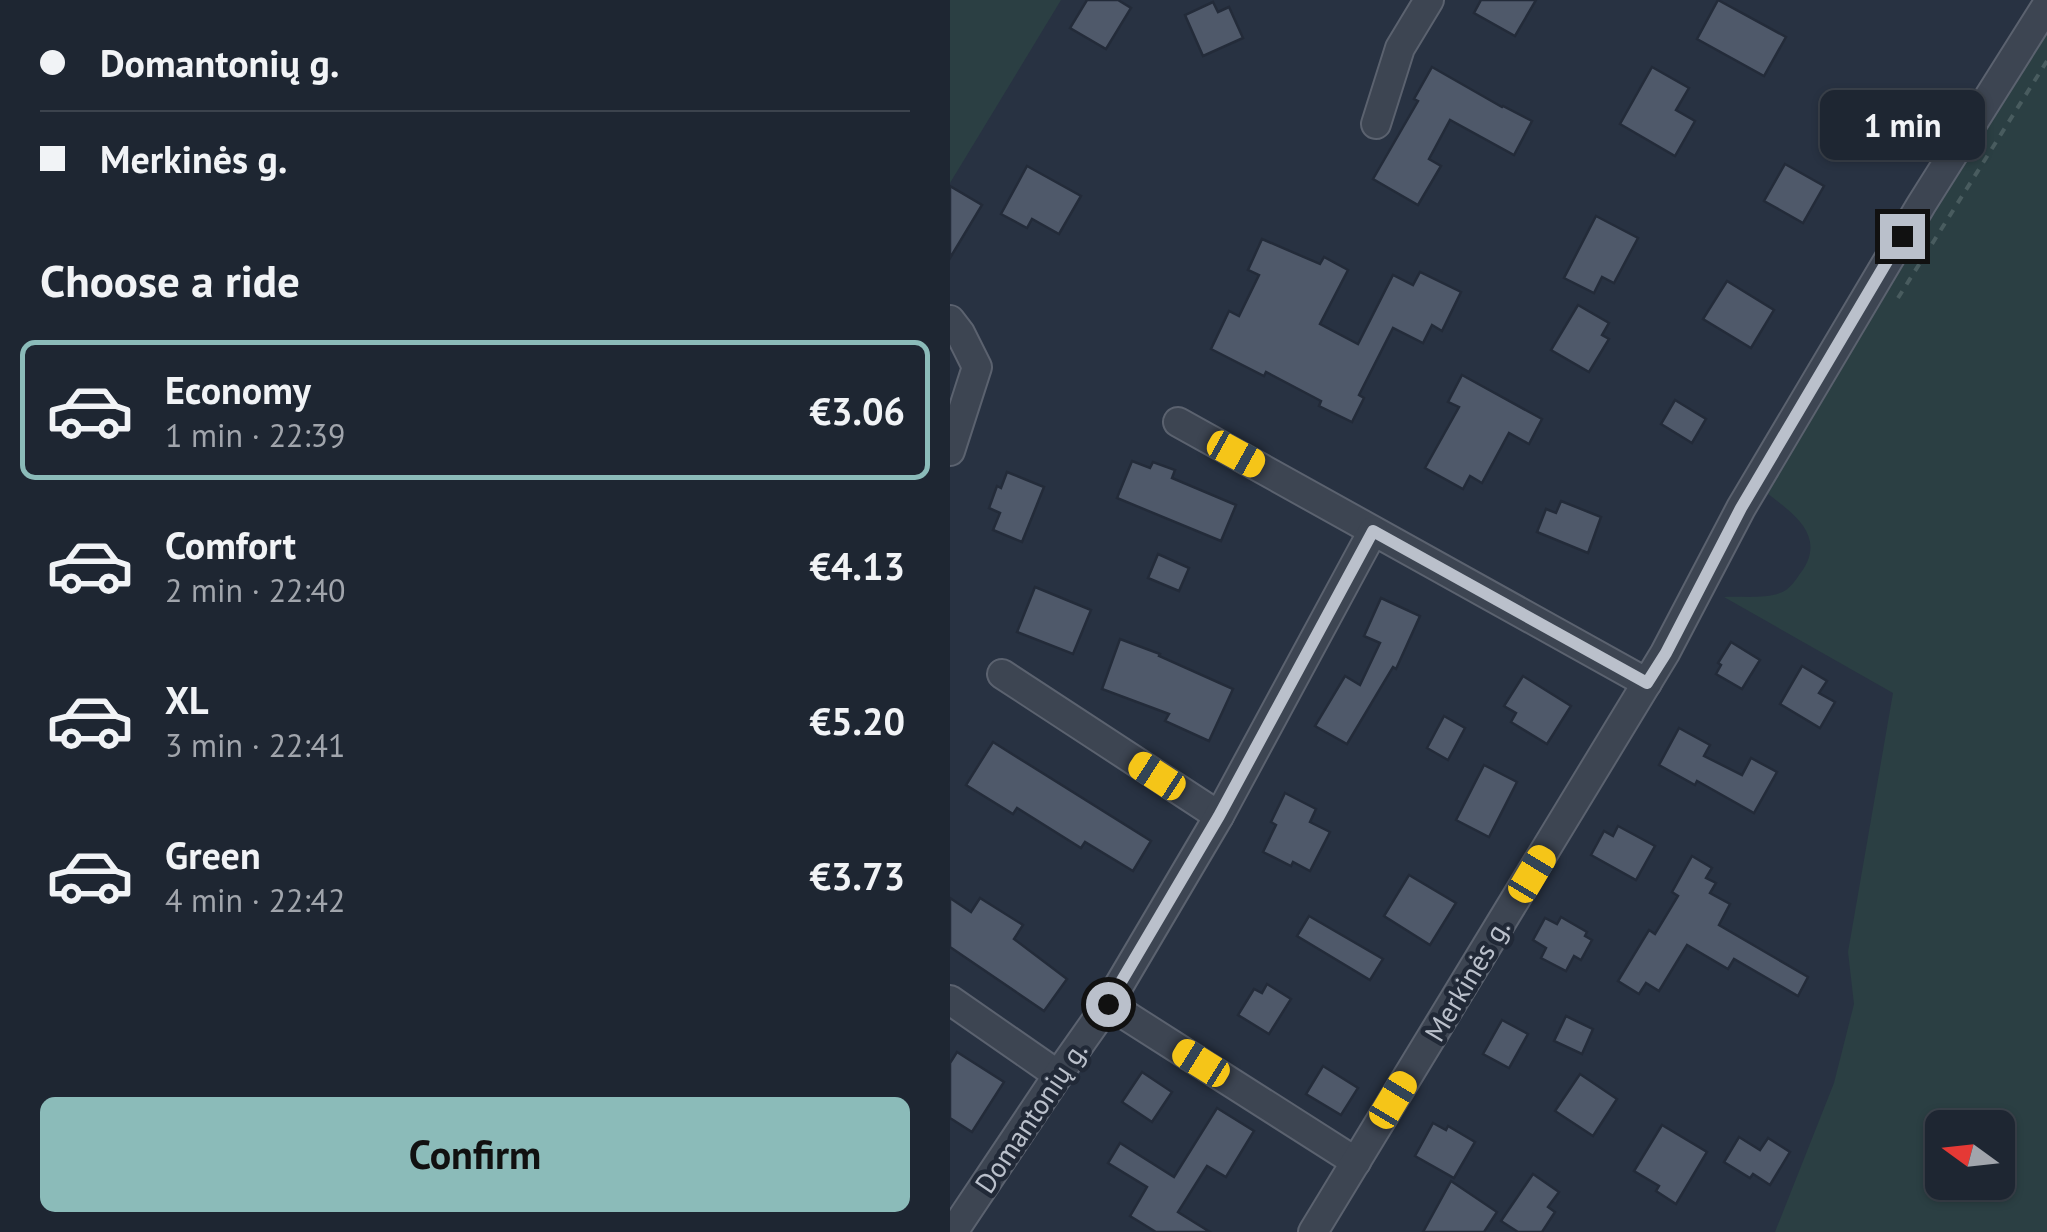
<!DOCTYPE html>
<html lang="en">
<head>
<meta charset="utf-8">
<style>
	:root { --surface:#1e2632; --page:#262e3a; --text:#f1f3f6; --muted:#a1a5ac; --line:#3c434d; --accent:#8bbbb9 }
	body { margin:0; font-family:"PT Sans",sans-serif; background:var(--page); color:var(--text); height:100vh; display:flex; flex-direction:column; font-size:38px; white-space:nowrap }
	* { box-sizing:border-box; margin:0 }
	p { font-size:32px; color:var(--muted) }
	.icon { flex:none; width:55px; height:55px; fill:none; stroke:currentColor; stroke-width:2; stroke-linecap:round; stroke-linejoin:round }
	.map { position:relative; flex:1; overflow:hidden }
	.side { display:flex; flex-direction:column; background:var(--surface); width:950px }
	.side>* { flex:none }
	.top-card { display:grid; align-content:center; height:220px; padding:0 40px; background:var(--surface) }
	.needle { width:65px; rotate:285deg }
	.tools { position:absolute; left:975px; top:1110px; display:grid; gap:20px }
	.tools a { display:grid; place-items:center; width:90px; height:90px; border-radius:15px; background:var(--surface); box-shadow:0 2px 8px #0004,0 0 0 2px var(--line); font-size:50px }
	.end { position:absolute; width:45px; height:45px; margin:-22px; border:12px solid #bac0cb; background:#111; box-shadow:0 0 0 5px #111 }
	.from { border-radius:50% }
	.bubble { position:absolute; height:70px; border-radius:15px; background:var(--surface); box-shadow:0 2px 8px #0004,0 0 0 2px var(--line); font-size:32px; font-weight:700; line-height:70px; text-align:center }
	.car { position:absolute; width:30px; height:60px; margin:-30px -15px; border-radius:12px; box-shadow:0 0 8px 2px #0007; background:linear-gradient(#f5c518 24%,#345 0 40%,#f5c518 0 76%,#345 0 86%,#f5c518 0) }
	.top-card b { display:flex; align-items:center; gap:35px; height:95px; font-size:38px }
	.top-card b+b { border-top:2px solid var(--line) }
	.top-card i { width:25px; height:25px; background:var(--text) }
	ul { padding:0; list-style:none }
	li { display:flex; align-items:center; gap:30px; height:140px; margin:0 20px 15px; padding:0 20px; border:5px solid transparent; border-radius:15px }
	li div { flex:1 }
	li b { display:block; font-size:38px }
	li em { font-style:normal; font-weight:700 }
	li.current { border-color:var(--accent) }
	li>.icon { width:90px; height:90px; stroke-width:1.5 }
	h2 { padding:0 40px; font-size:45px; line-height:120px }
	.button { display:flex; gap:20px; margin-top:auto; padding:20px 40px }
	.button a { flex:1; height:115px; border-radius:15px; background:var(--accent); color:#111; font-size:40px; font-weight:700; line-height:115px; text-align:center }
	main { display:flex; flex:1; min-height:0 }
	.map>svg:first-child { display:block }
	.green { fill:#2b3f43; fill-rule:evenodd }
	.building { fill:#4f596a; stroke:#232b39; stroke-width:2.5 }
	.lines { fill:none; stroke-linecap:round; stroke-linejoin:round }
	.minor-casing { stroke:#5b626f; stroke-width:32 }
	.path { stroke:#495c5f; stroke-width:4; stroke-dasharray:8 8; stroke-linecap:butt }
	.minor { stroke:#3d4552; stroke-width:28 }
	.route { stroke:#bac0cb; stroke-width:12 }
	.labels { text-anchor:middle; stroke-width:9; stroke-linejoin:round; paint-order:stroke }
	.street-label { font-size:28px; fill:#bac0cb; stroke:#212937 }
</style>
</head>
<body>
<main>
<section class="side">
<div class="top-card">
<b><i class="from"></i>Domantonių g.</b>
<b><i></i>Merkinės g.</b>
</div>
<h2>Choose a ride</h2>
<ul>
<li class="current"><svg class="icon" aria-label="car" viewBox="0 0 24 24"><path d="M5 17H2v-5l4-1 3-4h7l3 4 3 1v5h-3M9 17h6M6 11h13"/><circle cx="7" cy="17" r="2"/><circle cx="17" cy="17" r="2"/></svg><div><b>Economy</b><p>1 min · 22:39</p></div><em>€3.06</em></li>
<li><svg class="icon" aria-label="car" viewBox="0 0 24 24"><path d="M5 17H2v-5l4-1 3-4h7l3 4 3 1v5h-3M9 17h6M6 11h13"/><circle cx="7" cy="17" r="2"/><circle cx="17" cy="17" r="2"/></svg><div><b>Comfort</b><p>2 min · 22:40</p></div><em>€4.13</em></li>
<li><svg class="icon" aria-label="car" viewBox="0 0 24 24"><path d="M5 17H2v-5l4-1 3-4h7l3 4 3 1v5h-3M9 17h6M6 11h13"/><circle cx="7" cy="17" r="2"/><circle cx="17" cy="17" r="2"/></svg><div><b>XL</b><p>3 min · 22:41</p></div><em>€5.20</em></li>
<li><svg class="icon" aria-label="car" viewBox="0 0 24 24"><path d="M5 17H2v-5l4-1 3-4h7l3 4 3 1v5h-3M9 17h6M6 11h13"/><circle cx="7" cy="17" r="2"/><circle cx="17" cy="17" r="2"/></svg><div><b>Green</b><p>4 min · 22:42</p></div><em>€3.73</em></li>
</ul>
<div class="button"><a>Confirm</a></div>
</section>
<div class="map">
<svg width="1097" height="1232" viewBox="0 0 1097 1232">
	<rect width="100%" height="100%" fill="#283242"/>
	<g class="green">
		<polygon points="0,0 111,0 0,183"/>
		<path d="M1097 31V1232H825L884 1083 904 1004 898 952 943 693 774 597C791 596 814 599 830 593 840 590 846 579 852 571 876 536 844 514 818 494L842 441ZM992 1128H1048V1182H992Z"/>
	</g>
	<g class="building">
		<polygon points="137,0 168,0 181,8 156,49 120,28"/>
		<polygon points="531,0 586,0 565,36 524,13"/>
		<polygon points="768,0 836,37 814,76 747,39"/>
		<polygon points="263,2 268,12 279,7 293,38 253,56 235,15"/>
		<polygon points="482,67 552,107 553,106 582,121 564,155 500,120 479,159 491,166 468,205 423,179 468,101 464,99"/>
		<polygon points="702,67 739,88 726,110 745,121 725,156 670,124"/>
		<polygon points="835,164 874,186 853,223 814,201"/>
		<polygon points="77,166 131,196 109,234 82,219 77,228 51,214"/>
		<polygon points="0,186 32,205 0,258"/>
		<polygon points="646,216 688,238 664,283 652,277 644,293 614,278"/>
		<polygon points="312,239 370,264 374,257 398,270 370,324 408,344 443,275 463,285 470,272 511,292 492,331 482,325 473,343 443,328 409,395 414,398 402,422 369,406 371,401 316,372 314,376 261,349 279,311 289,316 309,275 298,270"/>
		<polygon points="777,281 824,310 801,348 753,319"/>
		<polygon points="628,305 659,323 652,335 659,339 639,372 601,350"/>
		<polygon points="512,375 592,419 579,444 559,433 532,483 520,476 513,489 475,468 509,407 498,402"/>
		<polygon points="725,400 756,419 742,443 711,424"/>
		<polygon points="182,461 200,468 203,462 225,470 222,478 286,505 271,541 167,498"/>
		<polygon points="57,472 94,487 72,542 43,530 50,513 39,508 47,486 51,488"/>
		<polygon points="611,501 651,517 638,553 587,532 596,509 606,513"/>
		<polygon points="208,554 239,568 229,591 198,578"/>
		<polygon points="85,587 141,610 123,654 67,632"/>
		<polygon points="431,598 470,616 446,669 443,667 397,744 365,726 395,676 410,685 430,643 414,636"/>
		<polygon points="170,639 210,654 209,656 283,689 259,741 215,721 219,714 152,689"/>
		<polygon points="781,642 810,660 792,689 766,674 771,665 768,663"/>
		<polygon points="852,666 877,681 869,693 885,702 870,728 830,704"/>
		<polygon points="573,676 621,706 597,744 561,722 566,713 554,706"/>
		<polygon points="494,716 515,728 498,760 477,748"/>
		<polygon points="729,728 760,745 754,756 792,775 801,758 827,772 804,813 747,781 745,785 709,765"/>
		<polygon points="43,742 201,841 183,871 135,842 131,848 67,808 63,814 16,785"/>
		<polygon points="534,765 567,782 539,837 506,820"/>
		<polygon points="335,793 366,809 360,822 380,832 360,871 343,862 341,866 313,852 326,825 321,822"/>
		<polygon points="668,826 705,846 686,880 641,855 654,831 663,836"/>
		<polygon points="742,856 762,868 756,878 766,883 760,893 780,904 769,925 858,977 848,996 784,959 778,969 737,945 709,991 696,983 689,994 668,981 699,930 705,934 728,896 722,892"/>
		<polygon points="459,875 506,903 480,945 434,916"/>
		<polygon points="0,898 21,912 30,898 73,925 64,939 117,979 94,1011 0,947"/>
		<polygon points="359,916 433,959 420,980 347,936"/>
		<polygon points="611,917 637,932 635,936 642,940 631,960 624,956 616,971 591,958 596,948 583,940 595,918 607,924"/>
		<polygon points="317,984 341,999 319,1034 288,1015 304,989 312,993"/>
		<polygon points="616,1016 643,1029 632,1054 604,1041"/>
		<polygon points="552,1020 578,1034 559,1068 533,1054"/>
		<polygon points="7,1052 54,1082 22,1132 0,1118 0,1063"/>
		<polygon points="373,1066 408,1088 391,1115 356,1094"/>
		<polygon points="192,1072 222,1092 202,1122 172,1102"/>
		<polygon points="630,1074 667,1099 643,1136 605,1111"/>
		<polygon points="267,1108 304,1131 276,1177 257,1166 228,1212 260,1232 206,1232 180,1216 197,1187 158,1163 170,1143 224,1177"/>
		<polygon points="483,1123 496,1130 498,1126 525,1142 504,1178 465,1156"/>
		<polygon points="712,1125 757,1152 726,1204 706,1191 709,1186 684,1171"/>
		<polygon points="789,1137 810,1150 818,1138 840,1152 820,1185 803,1174 800,1178 774,1162"/>
		<polygon points="583,1174 609,1192 598,1207 605,1212 592,1232 568,1232 551,1221"/>
		<polygon points="501,1181 547,1212 534,1232 473,1232"/>
	</g>
	<g class="lines">
		<g class="minor-casing">
			<g id="minor">
				<polyline points="426,124 450,48 479,0"/>
				<polyline points="0,320 10,333 27,367 0,451"/>
				<polyline points="228,422 697,683"/>
				<polyline points="52,674 269,816"/>
				<polyline points="0,1000 108,1075"/>
				<polyline points="158,1004 406,1162"/>
				<polyline points="3,1232 108,1075 158,1004 269,816 423,531"/>
				<polyline points="363,1232 715,653 791,508 971,205 1097,5"/>
			</g>
		</g>
		<polyline class="path" points="948,298 1097,61"/>
		<use href="#minor" class="minor"/>
	</g>
	<g class="lines">
		<polyline class="route" points="158,1004 269,816 423,531 697,683 716,653 791,508 952,236"/>
	</g>
	<g class="labels">
		<g class="street-label">
			<text transform="translate(517 980) rotate(-59)" y="10">Merkinės g.</text>
			<text transform="translate(81 1117) rotate(-56)" y="10">Domantonių g.</text>
		</g>
	</g>
</svg>
<div class="tools">
<a><svg class="needle" viewBox="-14 -14 28 28"><path d="M0-13l5 13h-10z" fill="#e53935"/><path d="M0 13l5-13h-10z" fill="#a1a5ac"/></svg></a>
</div>
<i class="end from" style="left:158px;top:1004px"></i>
<i class="end" style="left:952px;top:236px"></i>
<div class="bubble" style="left:870px;top:90px;width:165px">1 min</div>
<i class="car" style="left:286px;top:454px;rotate:119deg"></i>
<i class="car" style="left:207px;top:776px;rotate:303deg"></i>
<i class="car" style="left:582px;top:874px;rotate:31deg"></i>
<i class="car" style="left:251px;top:1063px;rotate:302deg"></i>
<i class="car" style="left:443px;top:1100px;rotate:31deg"></i>
</div>
</main>
</body>
</html>
